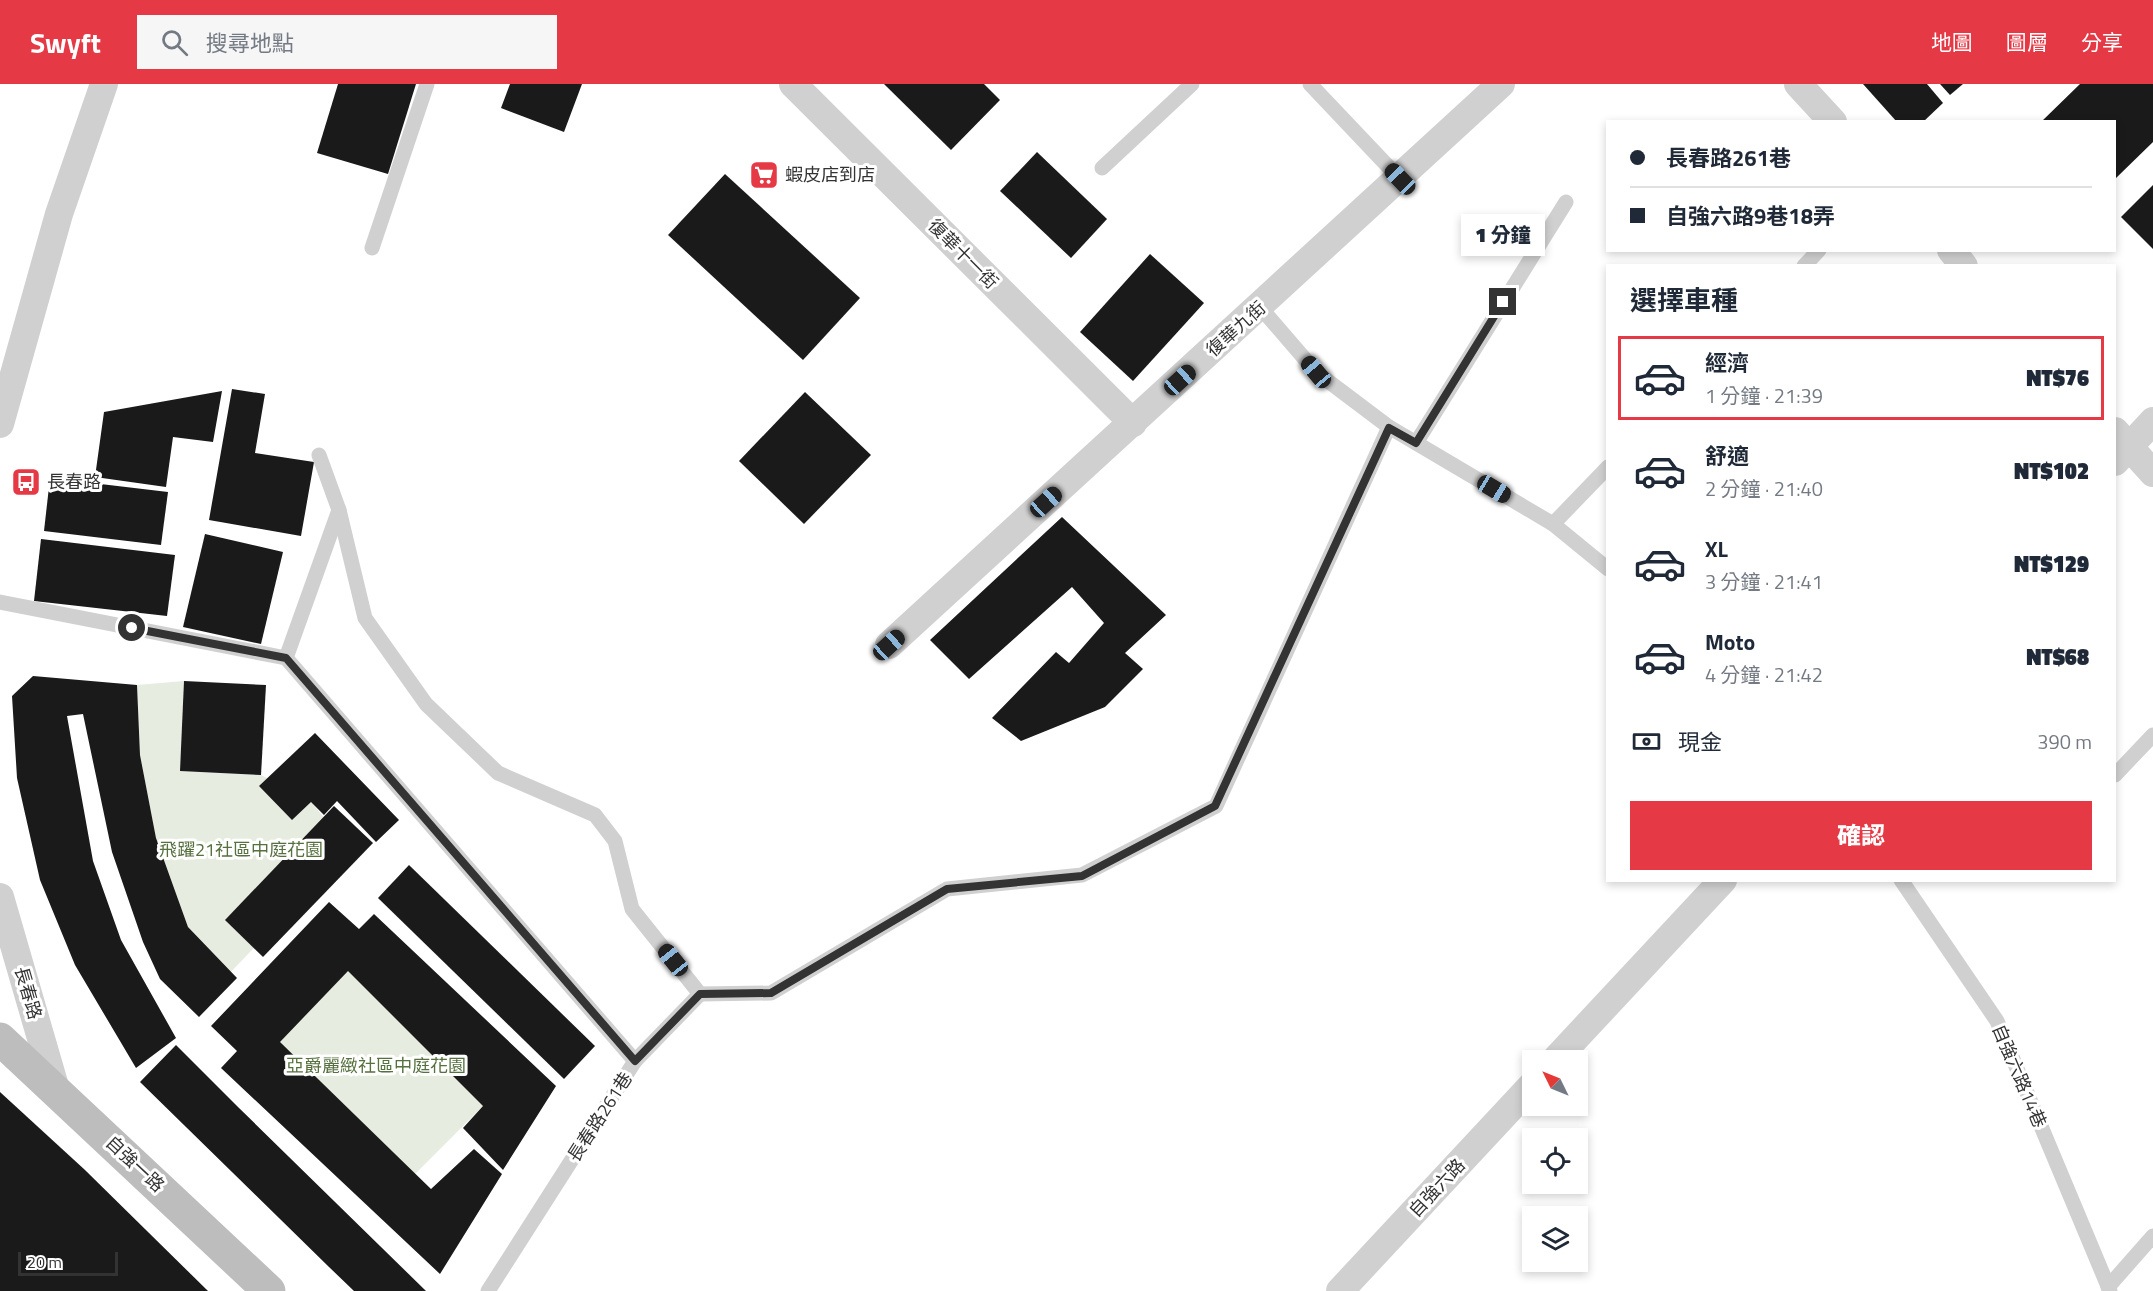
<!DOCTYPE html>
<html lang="zh-TW">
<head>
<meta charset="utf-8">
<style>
	:root { --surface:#fff; --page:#f6f6f7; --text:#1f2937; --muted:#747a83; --line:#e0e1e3; --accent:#e63946 }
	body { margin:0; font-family:"Titillium Web","Noto Sans TC",sans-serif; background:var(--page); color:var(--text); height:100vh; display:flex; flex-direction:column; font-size:22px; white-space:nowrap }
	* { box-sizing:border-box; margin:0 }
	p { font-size:20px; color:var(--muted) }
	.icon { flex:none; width:33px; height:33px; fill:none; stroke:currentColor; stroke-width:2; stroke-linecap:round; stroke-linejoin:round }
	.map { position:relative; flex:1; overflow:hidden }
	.sheet { position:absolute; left:1606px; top:180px; width:510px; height:618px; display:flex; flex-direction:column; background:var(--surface); border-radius:0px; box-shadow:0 3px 9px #0003 }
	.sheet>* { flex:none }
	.banner { position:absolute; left:1606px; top:36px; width:510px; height:132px; border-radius:0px; box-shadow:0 3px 9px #0003; display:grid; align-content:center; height:132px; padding:0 24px; background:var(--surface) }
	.needle { width:39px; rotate:313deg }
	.buttons { position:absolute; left:1522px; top:966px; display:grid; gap:12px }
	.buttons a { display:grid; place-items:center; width:66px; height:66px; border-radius:0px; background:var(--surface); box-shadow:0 3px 9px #0003; font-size:30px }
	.scale { position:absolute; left:18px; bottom:15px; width:100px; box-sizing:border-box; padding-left:6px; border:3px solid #333; border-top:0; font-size:16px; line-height:21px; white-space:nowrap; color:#333; -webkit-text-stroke:4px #fff; paint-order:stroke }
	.end { position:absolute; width:27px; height:27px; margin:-14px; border:8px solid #333; background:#fff; box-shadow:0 0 0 3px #fff }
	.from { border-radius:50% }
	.bubble { position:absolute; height:42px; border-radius:0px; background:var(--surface); box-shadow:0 3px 9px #0003; font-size:20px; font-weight:800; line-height:42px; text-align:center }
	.car { position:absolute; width:18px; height:36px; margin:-18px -9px; border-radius:8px; box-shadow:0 0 4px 2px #0007; background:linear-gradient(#222 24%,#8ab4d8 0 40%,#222 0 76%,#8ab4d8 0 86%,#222 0) }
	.banner b { display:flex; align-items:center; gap:21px; height:57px; font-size:22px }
	.banner b+b { border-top:2px solid var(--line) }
	.banner i { width:15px; height:15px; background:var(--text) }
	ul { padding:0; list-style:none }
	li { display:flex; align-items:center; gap:18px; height:84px; margin:0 12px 9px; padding:0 12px; border:3px solid transparent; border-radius:0px }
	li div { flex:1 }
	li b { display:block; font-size:22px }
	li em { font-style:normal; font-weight:800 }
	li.on { border-color:var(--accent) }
	li>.icon { width:54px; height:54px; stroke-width:1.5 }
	h2 { padding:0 24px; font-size:27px; line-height:72px }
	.pay { display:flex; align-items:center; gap:15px; height:66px; padding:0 24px; font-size:22px }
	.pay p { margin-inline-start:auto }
	.button { display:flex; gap:12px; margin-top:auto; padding:12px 24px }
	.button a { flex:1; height:69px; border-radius:0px; background:var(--accent); color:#fff; font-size:24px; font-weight:800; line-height:69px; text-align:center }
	header { display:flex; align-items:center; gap:36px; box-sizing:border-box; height:84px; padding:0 30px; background:var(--accent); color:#fff }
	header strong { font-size:28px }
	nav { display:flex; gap:33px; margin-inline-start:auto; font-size:21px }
	.search { width:420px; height:54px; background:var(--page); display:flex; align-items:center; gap:15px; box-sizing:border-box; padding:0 21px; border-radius:0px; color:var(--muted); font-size:22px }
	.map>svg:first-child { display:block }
	.green { fill:#e6ecdf }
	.building { fill:#1a1a1a }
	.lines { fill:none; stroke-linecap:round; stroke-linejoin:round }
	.lane { stroke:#d0d0d0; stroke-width:15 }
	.street { stroke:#d0d0d0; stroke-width:28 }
	.secondary { stroke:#bdbdbd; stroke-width:33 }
	.route { stroke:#333; stroke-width:8 }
	.labels { text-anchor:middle; stroke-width:6; stroke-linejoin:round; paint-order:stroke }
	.poi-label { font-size:18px; fill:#333; stroke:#fff; text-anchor:start }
	.street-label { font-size:18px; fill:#333; stroke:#fff }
	.park-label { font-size:18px; fill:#56703f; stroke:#fff }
</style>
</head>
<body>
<header>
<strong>Swyft</strong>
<div class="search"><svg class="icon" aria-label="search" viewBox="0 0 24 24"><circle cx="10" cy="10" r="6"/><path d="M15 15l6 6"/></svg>搜尋地點</div>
<nav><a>地圖</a><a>圖層</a><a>分享</a></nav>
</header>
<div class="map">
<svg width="2153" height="1207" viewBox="0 0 2153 1207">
	<rect width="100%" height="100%" fill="#fff"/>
	<g class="green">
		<polygon points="184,597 180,687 261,691 311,718 350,764 225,894 188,843 156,754 140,671 137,601"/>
		<polygon points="337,869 488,1017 412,1093 265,946"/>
	</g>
	<g class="building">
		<polygon points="338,0 416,0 388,90 317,69"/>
		<polygon points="510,0 582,0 564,48 501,24"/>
		<polygon points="884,0 984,0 1000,16 951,66"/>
		<polygon points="1863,0 1927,0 1943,19 1923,38 1897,38"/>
		<polygon points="1940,0 1963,0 1950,11"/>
		<polygon points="2080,0 2153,0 2153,58 2115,95 2115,38 2041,38"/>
		<polygon points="1037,68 1107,135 1071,174 1000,107"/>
		<polygon points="725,90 860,214 803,276 668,151"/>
		<polygon points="2153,101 2153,165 2121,133"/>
		<polygon points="1150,170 1204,219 1133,297 1080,248"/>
		<polygon points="232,305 265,310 255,369 314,378 301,452 209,436"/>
		<polygon points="222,307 213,358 173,353 166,403 95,393 104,328"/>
		<polygon points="805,308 871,371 804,440 739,377"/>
		<polygon points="50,394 168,408 161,461 44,447"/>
		<polygon points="1062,433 1166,531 1125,569 1143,585 1105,623 1021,657 992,634 1056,568 1069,579 1104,539 1072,503 969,595 930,556"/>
		<polygon points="205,450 283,468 261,560 183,543"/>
		<polygon points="41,455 175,471 167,532 34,517"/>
		<polygon points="33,592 137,601 140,671 156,754 188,843 237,894 199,933 160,895 143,858 112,768 83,630 67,632 93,777 121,856 176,954 136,984 75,881 40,796 17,694 12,612"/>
		<polygon points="184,597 266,601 261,691 180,687"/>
		<polygon points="315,649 399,736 376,758 337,717 324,731 311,718 292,736 259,702"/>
		<polygon points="334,722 373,759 263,873 225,836"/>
		<polygon points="409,781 595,962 564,995 378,814"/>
		<polygon points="329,818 359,845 374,830 556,1002 503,1086 463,1044 483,1022 348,887 280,958 431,1105 474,1065 502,1090 440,1190 221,984 237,967 211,942"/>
		<polygon points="176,961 238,1023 426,1207 354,1207 329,1183 140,998"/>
		<polygon points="0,1008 85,1086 208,1207 0,1207"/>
	</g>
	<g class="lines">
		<g class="lane">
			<polyline points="1310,0 1400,95"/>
			<polyline points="1102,84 1192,0"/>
			<polyline points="372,164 427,0"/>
			<polyline points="1804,182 1819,166"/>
			<polyline points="1260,223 1316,288 1389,343 1553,440 1608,485"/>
			<polyline points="1416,359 1566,118"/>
			<polyline points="339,426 365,534 426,620 498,689 595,731 615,757 632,825 700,910 771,909 947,805 1082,791 1216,722 1389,343"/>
			<polyline points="1553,440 1608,383"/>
			<polyline points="0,518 286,574 635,977 488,1207"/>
			<polyline points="286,574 339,426 319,371"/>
			<polyline points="2115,691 2153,651"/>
			<polyline points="1901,796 1997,937 2110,1207"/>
			<polyline points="635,977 700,910"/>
			<polyline points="2108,1203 2153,1152"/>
		</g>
		<g class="street">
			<polyline points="793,0 1133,339"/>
			<polyline points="1798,0 1833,38"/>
			<polyline points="1951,166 1964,182"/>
			<polyline points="0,340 59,130 104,0"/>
			<polyline points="2115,347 2153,389"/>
			<polyline points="2115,378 2153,337"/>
			<polyline points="889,561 1501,0"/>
			<polyline points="0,813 56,1006"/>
			<polyline points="1555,976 1723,796"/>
			<polyline points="1340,1207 1533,1000"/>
		</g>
		<polyline class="secondary" points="0,955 269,1207"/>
	</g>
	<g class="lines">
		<polyline class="route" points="132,544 286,574 635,977 700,910 771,909 947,805 1082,792 1215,722 1389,344 1416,359 1503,218"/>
	</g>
	<defs>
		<g id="supermarket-square" transform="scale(1.5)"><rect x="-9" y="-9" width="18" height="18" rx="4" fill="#e63946" stroke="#fff"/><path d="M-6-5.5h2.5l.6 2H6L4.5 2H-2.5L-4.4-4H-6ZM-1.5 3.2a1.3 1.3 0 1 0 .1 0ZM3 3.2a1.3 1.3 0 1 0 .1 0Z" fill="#fff"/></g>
		<g id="bus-square" transform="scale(1.5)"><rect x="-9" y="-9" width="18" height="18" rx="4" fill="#e63946" stroke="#fff"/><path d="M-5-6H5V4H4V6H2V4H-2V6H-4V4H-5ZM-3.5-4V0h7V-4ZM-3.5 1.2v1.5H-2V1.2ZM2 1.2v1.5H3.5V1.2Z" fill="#fff"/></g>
	</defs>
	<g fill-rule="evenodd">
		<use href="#supermarket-square" x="764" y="91"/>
		<use href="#bus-square" x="26" y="398"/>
	</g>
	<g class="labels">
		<g class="poi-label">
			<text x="785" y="97">蝦皮店到店</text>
			<text x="47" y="404">長春路</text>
		</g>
		<g class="street-label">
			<text transform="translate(963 170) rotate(45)" y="6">復華十一街</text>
			<text transform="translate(1236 245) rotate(-42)" y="6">復華九街</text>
			<text transform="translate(28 909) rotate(74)" y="6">長春路</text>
			<text transform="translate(2019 992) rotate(67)" y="6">自強六路14巷</text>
			<text transform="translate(600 1033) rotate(-57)" y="6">長春路261巷</text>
			<text transform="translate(135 1080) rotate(43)" y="6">自強一路</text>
			<text transform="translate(1437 1104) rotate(-47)" y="6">自強六路</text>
		</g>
		<g class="park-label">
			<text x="241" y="772">飛躍21社區中庭花園</text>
			<text x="376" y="988">亞爵麗緻社區中庭花園</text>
		</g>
	</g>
</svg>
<div class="buttons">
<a><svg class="needle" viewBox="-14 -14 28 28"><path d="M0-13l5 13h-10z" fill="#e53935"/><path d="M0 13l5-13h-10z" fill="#747a83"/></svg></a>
<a><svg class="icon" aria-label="locate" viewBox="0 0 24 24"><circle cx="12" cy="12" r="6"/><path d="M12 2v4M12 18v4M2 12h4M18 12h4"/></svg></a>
<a><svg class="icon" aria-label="layers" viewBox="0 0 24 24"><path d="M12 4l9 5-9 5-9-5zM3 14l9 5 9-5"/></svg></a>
</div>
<div class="scale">20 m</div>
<i class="end from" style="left:132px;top:544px"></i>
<i class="end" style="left:1503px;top:218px"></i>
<div class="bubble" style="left:1461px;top:130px;width:84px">1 分鐘</div>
<i class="car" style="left:1400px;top:95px;rotate:316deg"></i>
<i class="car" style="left:1316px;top:288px;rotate:320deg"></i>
<i class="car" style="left:1180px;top:296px;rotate:48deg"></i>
<i class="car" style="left:1494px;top:405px;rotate:121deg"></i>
<i class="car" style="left:1046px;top:418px;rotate:48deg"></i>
<i class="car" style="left:889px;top:561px;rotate:48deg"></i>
<i class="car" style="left:673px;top:876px;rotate:321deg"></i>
<div class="banner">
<b><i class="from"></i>長春路261巷</b>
<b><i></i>自強六路9巷18弄</b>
</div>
<section class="sheet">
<h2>選擇車種</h2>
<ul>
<li class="on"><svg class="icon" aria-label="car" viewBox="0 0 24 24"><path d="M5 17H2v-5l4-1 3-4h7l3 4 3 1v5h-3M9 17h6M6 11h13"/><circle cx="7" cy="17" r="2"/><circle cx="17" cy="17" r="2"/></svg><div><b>經濟</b><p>1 分鐘 · 21:39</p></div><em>NT$76</em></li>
<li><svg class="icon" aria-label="car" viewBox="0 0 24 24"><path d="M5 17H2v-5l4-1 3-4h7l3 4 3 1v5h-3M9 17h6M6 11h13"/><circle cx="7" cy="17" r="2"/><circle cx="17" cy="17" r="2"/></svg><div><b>舒適</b><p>2 分鐘 · 21:40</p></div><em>NT$102</em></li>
<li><svg class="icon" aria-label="car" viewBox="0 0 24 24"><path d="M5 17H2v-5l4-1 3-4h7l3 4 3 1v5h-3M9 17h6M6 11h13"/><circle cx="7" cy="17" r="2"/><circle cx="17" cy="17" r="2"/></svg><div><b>XL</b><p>3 分鐘 · 21:41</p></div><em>NT$129</em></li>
<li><svg class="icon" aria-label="car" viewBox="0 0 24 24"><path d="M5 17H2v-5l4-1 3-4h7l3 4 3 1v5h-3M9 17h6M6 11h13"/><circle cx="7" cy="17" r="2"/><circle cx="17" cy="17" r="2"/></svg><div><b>Moto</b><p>4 分鐘 · 21:42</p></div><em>NT$68</em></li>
</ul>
<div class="pay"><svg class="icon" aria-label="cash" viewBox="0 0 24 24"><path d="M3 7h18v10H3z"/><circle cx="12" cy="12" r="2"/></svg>現金<p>390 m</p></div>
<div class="button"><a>確認</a></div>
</section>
</div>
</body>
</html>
